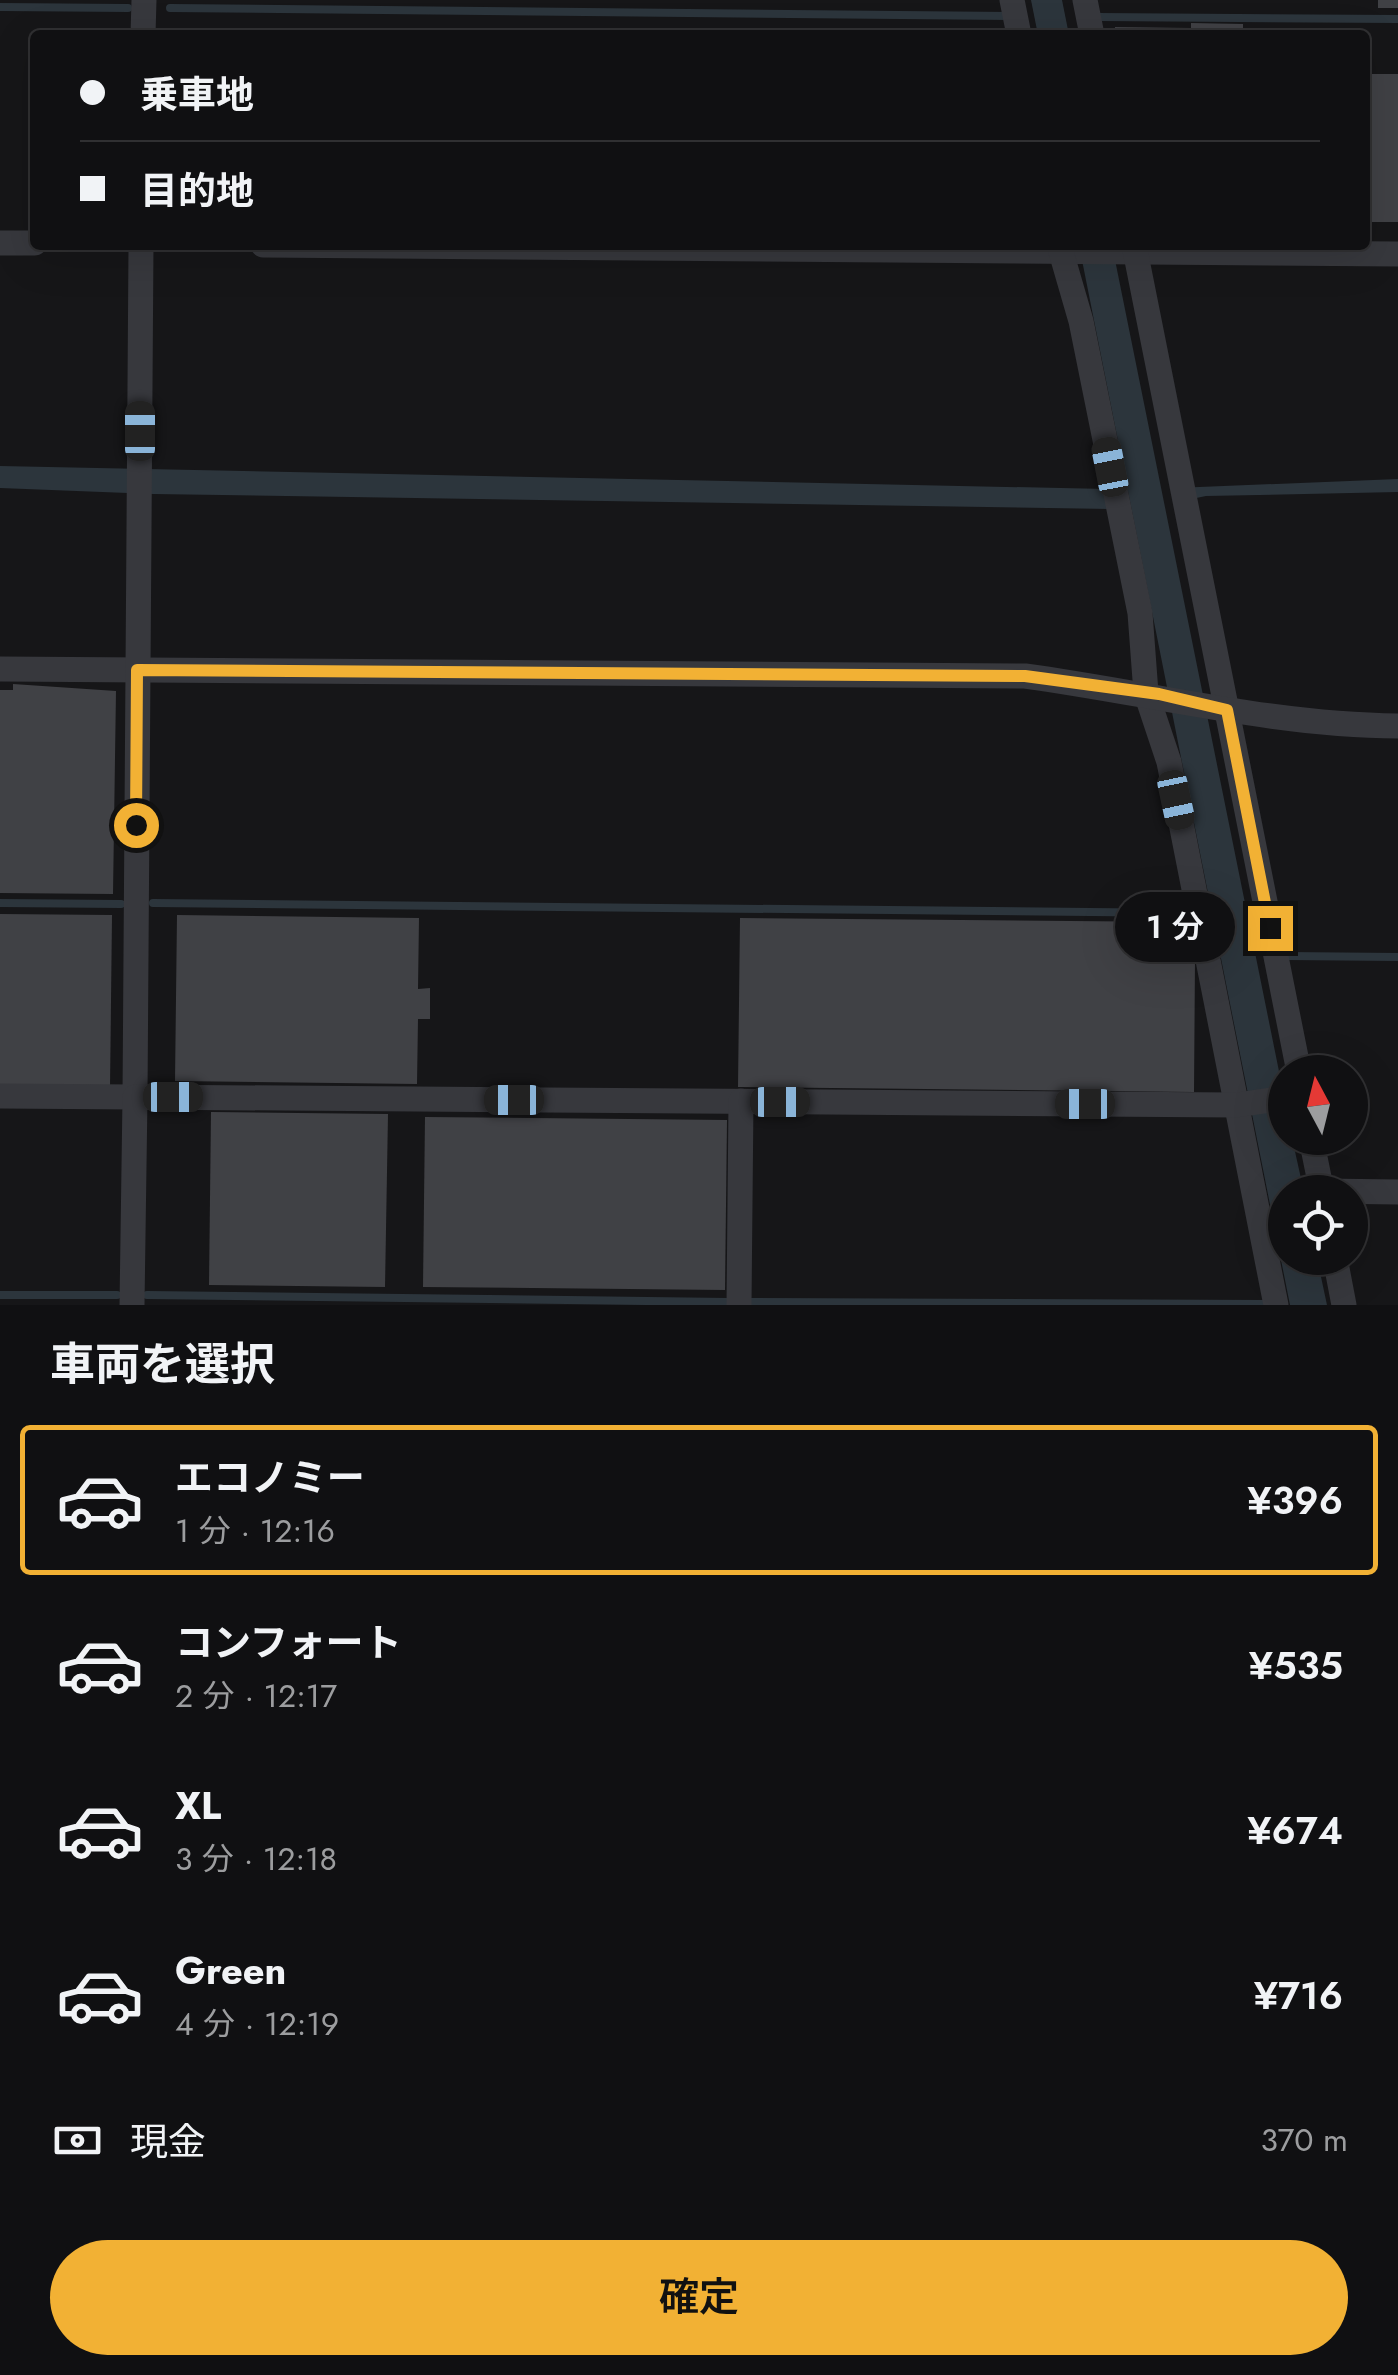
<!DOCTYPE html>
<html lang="ja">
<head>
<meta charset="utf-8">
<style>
	:root { --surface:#101012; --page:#1e1e20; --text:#f1f3f6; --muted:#9c9d9f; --line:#303032; --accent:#f2b134 }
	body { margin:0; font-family:Jost,"Noto Sans JP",sans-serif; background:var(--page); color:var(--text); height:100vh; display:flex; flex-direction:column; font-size:38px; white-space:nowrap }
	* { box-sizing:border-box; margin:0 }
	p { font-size:32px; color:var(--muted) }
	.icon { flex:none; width:55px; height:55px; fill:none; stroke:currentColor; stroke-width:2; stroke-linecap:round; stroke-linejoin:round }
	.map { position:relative; height:1305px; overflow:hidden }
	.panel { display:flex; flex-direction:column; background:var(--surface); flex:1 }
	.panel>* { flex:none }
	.guide { position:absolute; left:30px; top:30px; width:1340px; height:220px; border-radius:10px; box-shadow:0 10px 40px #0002,0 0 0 2px var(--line); display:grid; align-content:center; height:220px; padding:0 50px; background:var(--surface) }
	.needle { width:65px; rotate:353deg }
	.controls { position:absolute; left:1268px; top:1055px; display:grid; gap:20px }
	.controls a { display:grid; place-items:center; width:100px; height:100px; border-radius:50%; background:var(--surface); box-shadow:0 10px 40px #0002,0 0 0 2px var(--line); font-size:50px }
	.end { position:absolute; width:45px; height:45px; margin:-22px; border:12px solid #f2b134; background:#111; box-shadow:0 0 0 5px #111 }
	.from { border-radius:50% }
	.bubble { position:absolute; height:70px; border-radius:35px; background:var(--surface); box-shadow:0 10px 40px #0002,0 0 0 2px var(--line); font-size:32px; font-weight:600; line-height:70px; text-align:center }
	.car { position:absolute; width:30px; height:60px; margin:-30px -15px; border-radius:12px; box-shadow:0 0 8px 2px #0007; background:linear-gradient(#222 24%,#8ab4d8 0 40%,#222 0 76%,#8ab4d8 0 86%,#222 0) }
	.guide b { display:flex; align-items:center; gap:35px; height:95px; font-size:38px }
	.guide b+b { border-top:2px solid var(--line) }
	.guide i { width:25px; height:25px; background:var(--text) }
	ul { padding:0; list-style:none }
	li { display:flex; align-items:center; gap:30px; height:150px; margin:0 20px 15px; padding:0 30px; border:5px solid transparent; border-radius:10px }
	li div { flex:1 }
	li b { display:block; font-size:38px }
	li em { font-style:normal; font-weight:600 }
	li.current { border-color:var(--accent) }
	li>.icon { width:90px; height:90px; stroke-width:1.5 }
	h2 { padding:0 50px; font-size:45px; line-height:120px }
	.pay { display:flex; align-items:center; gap:25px; height:110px; padding:0 50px; font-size:38px }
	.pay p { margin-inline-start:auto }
	.primary-button { display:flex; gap:20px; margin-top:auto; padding:20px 50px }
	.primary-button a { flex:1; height:115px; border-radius:60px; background:var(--accent); color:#111; font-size:40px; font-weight:600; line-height:115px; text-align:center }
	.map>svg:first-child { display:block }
	.water { fill:#2c353c }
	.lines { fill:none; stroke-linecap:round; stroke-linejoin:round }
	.stream { stroke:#2c353c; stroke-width:8 }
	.building { fill:#404145 }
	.street { stroke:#37383d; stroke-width:25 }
	.route { stroke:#f2b134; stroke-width:12 }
</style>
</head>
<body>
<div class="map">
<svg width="1398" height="1305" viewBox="0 0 1398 1305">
	<rect width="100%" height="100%" fill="#161618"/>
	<g class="water">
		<polygon points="1031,0 1062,0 1069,35 1038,35"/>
		<polygon points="1079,245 1112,245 1285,1101 1285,1138 1292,1138 1304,1192 1285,1192 1285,1258 1317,1258 1327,1305 1290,1305"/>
		<polygon points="0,466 1107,489 1111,509 153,494 0,488"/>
		<polygon points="1398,479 1398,492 1206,496 1177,502 1175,488"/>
	</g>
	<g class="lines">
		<g class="stream">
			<polyline points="0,7 128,8"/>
			<polyline points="170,8 1010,16"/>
			<polyline points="1098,17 1398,19"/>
			<polyline points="0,903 121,904"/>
			<polyline points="153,903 1190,913"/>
			<polyline points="1286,956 1398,957"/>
			<polyline points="0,1295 117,1295"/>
			<polyline points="147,1295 728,1302"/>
			<polyline points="750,1302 1270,1304"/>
		</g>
	</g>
	<g class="building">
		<rect x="1378" y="0" width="20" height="8"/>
		<polygon points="1191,23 1243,24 1243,35 1115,35 1115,27 1191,28"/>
		<rect x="1365" y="74" width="33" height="148"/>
		<polygon points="13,684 116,691 113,894 0,893 0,690 13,690"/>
		<polygon points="0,914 112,915 110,1088 0,1087"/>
		<polygon points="177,915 419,918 418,989 430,988 430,1019 418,1019 417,1084 175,1081"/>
		<polygon points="740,918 1182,922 1181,960 1195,960 1194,1092 738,1087"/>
		<polygon points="211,1112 388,1114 385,1287 209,1285"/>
		<polygon points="425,1117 727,1120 725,1290 423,1287"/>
	</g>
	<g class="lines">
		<g class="street">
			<polyline points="1012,0 1019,35"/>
			<polyline points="1085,0 1092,35"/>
			<polyline points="143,35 144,0"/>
			<polyline points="0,243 35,243"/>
			<polyline points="263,245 1398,254"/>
			<polyline points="1059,245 1081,321 1140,613 1146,693 1169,762 1276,1305"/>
			<polyline points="1134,245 1299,1072"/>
			<path d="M0 669 1025 676C1150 693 1272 725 1398 726"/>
			<polyline points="0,1096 135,1097 141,245"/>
			<polyline points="1311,1138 1322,1192"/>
			<polyline points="1322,1191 1398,1192"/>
			<polyline points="1335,1258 1344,1305"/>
			<polyline points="132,1305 135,1097 1237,1105 1285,1098"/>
			<polyline points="739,1305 741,1101"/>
		</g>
	</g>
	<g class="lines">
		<polyline class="route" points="136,825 137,670 1025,676 1159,694 1227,710 1270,928"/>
	</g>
</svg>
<div class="controls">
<a><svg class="needle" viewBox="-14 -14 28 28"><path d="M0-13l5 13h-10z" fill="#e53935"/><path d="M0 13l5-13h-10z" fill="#9c9d9f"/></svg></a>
<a><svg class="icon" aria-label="locate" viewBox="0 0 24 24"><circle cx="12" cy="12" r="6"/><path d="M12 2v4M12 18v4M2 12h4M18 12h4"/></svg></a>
</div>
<i class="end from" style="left:136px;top:825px"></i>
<i class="end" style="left:1270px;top:928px"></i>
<div class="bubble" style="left:1115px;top:892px;width:120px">1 分</div>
<i class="car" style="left:140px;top:431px;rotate:0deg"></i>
<i class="car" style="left:1110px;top:467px;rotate:349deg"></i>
<i class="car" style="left:1176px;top:800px;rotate:168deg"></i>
<i class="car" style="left:173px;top:1097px;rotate:90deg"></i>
<i class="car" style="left:514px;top:1100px;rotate:270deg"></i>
<i class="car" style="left:780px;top:1102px;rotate:90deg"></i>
<i class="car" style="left:1085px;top:1104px;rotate:270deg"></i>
<div class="guide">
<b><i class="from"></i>乗車地</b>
<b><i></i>目的地</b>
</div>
</div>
<section class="panel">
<h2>車両を選択</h2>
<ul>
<li class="current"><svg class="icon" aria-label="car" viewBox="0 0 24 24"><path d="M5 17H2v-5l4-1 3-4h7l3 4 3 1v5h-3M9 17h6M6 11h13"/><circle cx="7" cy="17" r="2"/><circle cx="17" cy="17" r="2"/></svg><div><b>エコノミー</b><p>1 分 · 12:16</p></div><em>¥396</em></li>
<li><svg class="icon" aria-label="car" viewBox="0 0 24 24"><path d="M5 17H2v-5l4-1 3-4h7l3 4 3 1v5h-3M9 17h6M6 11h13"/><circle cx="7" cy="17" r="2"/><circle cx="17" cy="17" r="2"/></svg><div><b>コンフォート</b><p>2 分 · 12:17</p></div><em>¥535</em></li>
<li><svg class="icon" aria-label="car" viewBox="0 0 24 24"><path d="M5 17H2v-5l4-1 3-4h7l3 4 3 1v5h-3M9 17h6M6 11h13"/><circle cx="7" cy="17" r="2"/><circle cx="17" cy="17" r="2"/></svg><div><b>XL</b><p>3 分 · 12:18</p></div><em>¥674</em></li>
<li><svg class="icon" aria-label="car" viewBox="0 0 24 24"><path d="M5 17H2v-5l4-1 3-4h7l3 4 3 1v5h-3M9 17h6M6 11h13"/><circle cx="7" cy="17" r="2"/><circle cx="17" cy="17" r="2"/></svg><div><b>Green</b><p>4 分 · 12:19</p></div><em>¥716</em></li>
</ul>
<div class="pay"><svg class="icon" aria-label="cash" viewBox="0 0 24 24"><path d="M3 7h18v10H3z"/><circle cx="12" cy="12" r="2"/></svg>現金<p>370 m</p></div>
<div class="primary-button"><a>確定</a></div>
</section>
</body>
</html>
